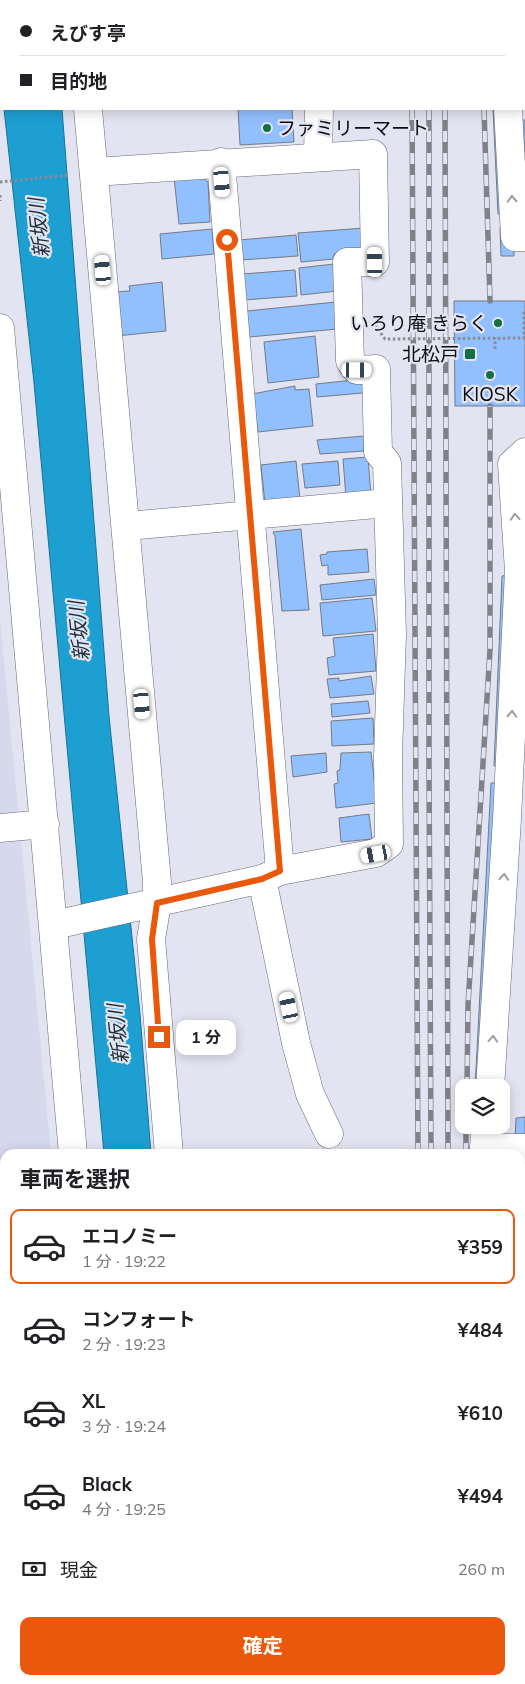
<!DOCTYPE html>
<html lang="ja">
<head>
<meta charset="utf-8">
<style>
	:root { --surface:#fff; --page:#f2f2f2; --text:#202124; --muted:#757577; --line:#e0e0e0; --accent:#ea580c }
	body { margin:0; font-family:Mulish,"Noto Sans JP",sans-serif; background:var(--page); color:var(--text); height:100vh; display:flex; flex-direction:column; font-size:19px; white-space:nowrap }
	* { box-sizing:border-box; margin:0 }
	p { font-size:16px; color:var(--muted) }
	.icon { flex:none; width:28px; height:28px; fill:none; stroke:currentColor; stroke-width:2; stroke-linecap:round; stroke-linejoin:round }
	.map { position:relative; flex:1; overflow:hidden }
	.drawer { position:absolute; left:0px; top:1149px; width:525px; height:536px; display:flex; flex-direction:column; background:var(--surface); border-radius:15px 15px 0 0; box-shadow:0 2px 12px #0003 }
	.drawer>* { flex:none }
	.banner { position:absolute; left:0px; top:0px; width:525px; height:110px; box-shadow:0 2px 12px #0003; display:grid; align-content:center; height:110px; padding:0 20px; background:var(--surface) }
	.buttons { position:absolute; left:455px; top:1079px; display:grid; gap:10px }
	.buttons a { display:grid; place-items:center; width:55px; height:55px; border-radius:10px; background:var(--surface); box-shadow:0 2px 12px #0003; font-size:25px }
	.end { position:absolute; width:22px; height:22px; margin:-11px; border:6px solid #ea580c; background:#fff; box-shadow:0 0 0 2px #fff }
	.from { border-radius:50% }
	.bubble { position:absolute; height:35px; border-radius:10px; background:var(--surface); box-shadow:0 2px 12px #0003; font-size:16px; font-weight:700; line-height:35px; text-align:center }
	.car { position:absolute; width:15px; height:30px; margin:-15px -8px; border-radius:6px; box-shadow:0 0 4px 1px #0007; background:linear-gradient(#fff 24%,#345 0 40%,#fff 0 76%,#345 0 86%,#fff 0) }
	.banner b { display:flex; align-items:center; gap:18px; height:48px; font-size:19px }
	.banner b+b { border-top:1px solid var(--line) }
	.banner i { width:12px; height:12px; background:var(--text) }
	ul { padding:0; list-style:none }
	li { display:flex; align-items:center; gap:15px; height:75px; margin:0 10px 8px; padding:0 10px; border:2px solid transparent; border-radius:10px }
	li div { flex:1 }
	li b { display:block; font-size:19px }
	li em { font-style:normal; font-weight:700 }
	li.on { border-color:var(--accent) }
	li>.icon { width:45px; height:45px; stroke-width:1.5 }
	h2 { padding:0 20px; font-size:22px; line-height:60px }
	.pay { display:flex; align-items:center; gap:12px; height:55px; padding:0 20px; font-size:19px }
	.pay p { margin-inline-start:auto }
	.cta { display:flex; gap:10px; margin-top:auto; padding:10px 20px }
	.cta a { flex:1; height:58px; border-radius:10px; background:var(--accent); color:#fff; font-size:20px; font-weight:700; line-height:58px; text-align:center }
	.map>svg:first-child { display:block }
	.built { fill:#d6d8ec }
	.green { fill:#f7bfef }
	.water { fill:#1e9fd2; stroke:#187398 }
	.building { fill:#92bffe; stroke:#737b85 }
	.lines { fill:none; stroke-linecap:round; stroke-linejoin:round }
	.minor-casing { stroke:#676873; stroke-width:29 }
	.path { stroke:#8a8a94; stroke-width:3; stroke-dasharray:2.5 2.5; stroke-linecap:butt }
	.minor { stroke:#fff; stroke-width:28 }
	.rail-casing { stroke:#81818a; stroke-width:5.5 }
	.rail { stroke:#e3e4f1; stroke-width:4; stroke-dasharray:11; stroke-linecap:butt }
	.path-bridge { stroke:#8a8a94; stroke-width:3; stroke-dasharray:2.5 2.5; stroke-linecap:butt }
	.oneway { stroke:#9d9d9f }
	.route { stroke:#ea580c; stroke-width:6 }
	.poi-dot { fill:#147044; stroke:#e3e4f1; stroke-width:2 }
	.labels { text-anchor:middle; stroke-width:4.5; stroke-linejoin:round; paint-order:stroke }
	.poi-label { font-size:19px; fill:#0b0b0f; stroke:#e3e4f1; text-anchor:end }
	.water-label { font-size:20px; font-style:italic; fill:#1a2d38; stroke:#e3e4f1 }
</style>
</head>
<body>
<div class="map">
<svg width="525" height="1684" viewBox="0 0 525 1684">
	<rect width="100%" height="100%" fill="#e3e4f1"/>
	<polygon class="built" points="0,620 51,1154 5,1154 5,1680 102,1680 103,1684 0,1684"/>
	<polygon class="green" points="520,1154 525,1154 525,1422 520,1423"/>
	<g class="water">
		<polygon points="4,109 62,109 109,716 140,1014 151,1154 104,1154 34,383"/>
		<rect x="146" y="1680" width="53" height="4"/>
	</g>
	<g class="building">
		<polygon points="238,109 292,109 294,142 240,145"/>
		<polygon points="493,109 500,109 506,214 498,214"/>
		<polygon points="520,120 525,120 525,155 522,155"/>
		<polygon points="199,174 208,182 210,222 179,224 174,177"/>
		<polygon points="500,227 508,227 514,244 514,256 501,256"/>
		<polygon points="364,228 366,252 334,254 334,259 301,262 298,233"/>
		<polygon points="212,229 214,254 162,259 160,234"/>
		<polygon points="296,235 298,256 241,260 239,240"/>
		<polygon points="334,264 337,291 301,295 299,268"/>
		<polygon points="295,270 297,296 244,300 242,274"/>
		<polygon points="162,282 166,331 116,336 111,292 130,291 129,286"/>
		<polygon points="454,301 525,301 525,406 455,406"/>
		<polygon points="336,302 338,329 249,337 247,311"/>
		<polygon points="315,336 319,377 268,383 264,342"/>
		<polygon points="363,379 363,393 317,397 316,384"/>
		<polygon points="295,386 295,390 309,389 313,426 258,432 252,394"/>
		<polygon points="364,436 364,451 320,454 317,440"/>
		<polygon points="368,457 371,496 346,498 343,459"/>
		<polygon points="296,461 300,500 265,504 261,465"/>
		<polygon points="338,461 340,485 305,488 302,464"/>
		<polygon points="301,529 309,610 282,611 275,536 273,532"/>
		<polygon points="367,549 369,572 328,575 328,565 322,566 320,555 327,554 327,552"/>
		<polygon points="507,575 500,766 494,766 502,576"/>
		<polygon points="374,579 376,595 322,600 320,585"/>
		<polygon points="372,598 376,631 323,636 320,603"/>
		<polygon points="373,634 376,671 329,675 327,658 335,656 333,638"/>
		<polygon points="371,676 374,694 330,698 327,679 339,678 339,681"/>
		<polygon points="368,701 370,713 332,717 331,704"/>
		<polygon points="373,718 374,744 332,746 331,721"/>
		<polygon points="371,752 377,803 336,808 334,784 338,783 337,771 340,770 341,753"/>
		<polygon points="326,753 327,772 293,777 291,756"/>
		<polygon points="491,783 499,783 481,1088 475,1088"/>
		<polygon points="369,814 372,839 341,842 339,818"/>
		<polygon points="525,1117 525,1137 515,1138 516,1118"/>
		<polygon points="520,1180 525,1180 525,1224 522,1224"/>
		<rect x="520" y="1417" width="5" height="25"/>
		<rect x="520" y="1447" width="5" height="16"/>
		<polygon points="525,1465 525,1481 520,1482 520,1466"/>
		<rect x="520" y="1484" width="5" height="14"/>
		<rect x="520" y="1520" width="5" height="147"/>
		<polygon points="287,1680 335,1680 334,1684 286,1684"/>
	</g>
	<g class="lines">
		<g class="minor-casing">
			<g id="minor">
				<polyline points="318,0 318,1"/>
				<polyline points="502,0 502,1"/>
				<polyline points="88,109 157,882 157,903 151,939 169,1154"/>
				<polyline points="508,109 515,237 525,237"/>
				<polyline points="318,156 319,109"/>
				<polyline points="221,162 280,871"/>
				<polyline points="0,328 73,1154"/>
				<polyline points="127,526 388,503"/>
				<polyline points="0,828 45,824"/>
				<polyline points="262,879 296,1043 310,1094 329,1134"/>
				<polyline points="54,925 262,879 280,871 376,853 389,844 388,756 392,634 387,463 378,452 376,369 357,370 350,361 347,262 375,262 373,154 94,172"/>
				<polyline points="490,1088 507,819 519,571 512,464 525,452"/>
				<polyline points="484,1148 525,1148"/>
				<polyline points="484,1154 485,1125"/>
				<polyline points="520,1508 525,1508"/>
				<polyline points="123,1680 123,1684"/>
				<polyline points="221,1680 221,1684"/>
				<polyline points="489,1680 489,1684"/>
				<polyline points="346,1684 347,1680"/>
			</g>
		</g>
		<g class="path">
			<polyline points="75,0 75,1"/>
			<polyline points="370,0 370,1"/>
			<polyline points="382,0 382,1"/>
			<polyline points="0,182 69,175"/>
			<polyline points="0,195 0,201"/>
			<polyline points="524,312 525,312"/>
			<polyline points="495,349 495,338"/>
		</g>
		<use href="#minor" class="minor"/>
		<g class="rail-casing">
			<g id="rail">
				<polyline points="428,0 428,1"/>
				<polyline points="445,0 445,1"/>
				<polyline points="477,0 477,1"/>
				<polyline points="411,1 411,0"/>
				<polyline points="412,109 418,1154"/>
				<polyline points="429,109 429,766 431,1154"/>
				<polyline points="445,109 448,1154"/>
				<polyline points="484,109 490,301"/>
				<polyline points="467,1088 468,1005 490,650 490,406"/>
				<polyline points="466,1154 466,1125"/>
				<polyline points="421,1680 421,1684"/>
				<polyline points="434,1680 434,1684"/>
				<polyline points="451,1680 451,1684"/>
				<polyline points="465,1680 465,1684"/>
			</g>
		</g>
		<use href="#rail" class="rail"/>
		<polyline class="path-bridge" points="375,325 385,339 524,338 524,312"/>
	</g>
	<defs><path id="oneway-chevron" d="M-2-3.5L2.5 0L-2 3.5" fill="none" stroke-width="1.6" stroke-linecap="round" stroke-linejoin="round" transform="scale(1.25)"/></defs>
	<g class="oneway">
		<use href="#oneway-chevron" transform="translate(512 199) rotate(-93)"/>
		<use href="#oneway-chevron" transform="translate(515 517) rotate(-94)"/>
		<use href="#oneway-chevron" transform="translate(512 714) rotate(-87)"/>
		<use href="#oneway-chevron" transform="translate(504 877) rotate(-86)"/>
		<use href="#oneway-chevron" transform="translate(493 1039) rotate(-86)"/>
	</g>
	<g class="lines">
		<polyline class="route" points="159,1037 152,939 157,903 262,879 280,871 227,240"/>
	</g>
	<g class="poi-dot">
		<circle cx="267" cy="128" r="5"/>
		<circle cx="498" cy="323" r="5"/>
		<rect x="464" y="348" width="12" height="12" rx="2.5"/>
		<circle cx="490" cy="375" r="5"/>
	</g>
	<g class="labels">
		<g class="poi-label">
			<text x="277" y="135" text-anchor="start">ファミリーマート</text>
			<text x="488" y="330">いろり庵 きらく</text>
			<text x="459" y="361">北松戸</text>
			<text x="490" y="401" text-anchor="middle">KIOSK</text>
		</g>
		<g class="water-label">
			<text transform="translate(39 228) rotate(-96)" y="7">新坂川</text>
			<text transform="translate(79 631) rotate(-96)" y="7">新坂川</text>
			<text transform="translate(118 1034) rotate(-96)" y="7">新坂川</text>
		</g>
	</g>
</svg>
<div class="buttons">
<a><svg class="icon" aria-label="layers" viewBox="0 0 24 24"><path d="M12 4l9 5-9 5-9-5zM3 14l9 5 9-5"/></svg></a>
</div>
<i class="end from" style="left:227px;top:240px"></i>
<i class="end" style="left:159px;top:1037px"></i>
<div class="bubble" style="left:176px;top:1020px;width:60px">1 分</div>
<i class="car" style="left:222px;top:182px;rotate:175deg"></i>
<i class="car" style="left:375px;top:262px;rotate:359deg"></i>
<i class="car" style="left:103px;top:270px;rotate:355deg"></i>
<i class="car" style="left:357px;top:370px;rotate:90deg"></i>
<i class="car" style="left:142px;top:704px;rotate:175deg"></i>
<i class="car" style="left:376px;top:854px;rotate:260deg"></i>
<i class="car" style="left:289px;top:1007px;rotate:348deg"></i>
<div class="banner">
<b><i class="from"></i>えびす亭</b>
<b><i></i>目的地</b>
</div>
<section class="drawer">
<h2>車両を選択</h2>
<ul>
<li class="on"><svg class="icon" aria-label="car" viewBox="0 0 24 24"><path d="M5 17H2v-5l4-1 3-4h7l3 4 3 1v5h-3M9 17h6M6 11h13"/><circle cx="7" cy="17" r="2"/><circle cx="17" cy="17" r="2"/></svg><div><b>エコノミー</b><p>1 分 · 19:22</p></div><em>¥359</em></li>
<li><svg class="icon" aria-label="car" viewBox="0 0 24 24"><path d="M5 17H2v-5l4-1 3-4h7l3 4 3 1v5h-3M9 17h6M6 11h13"/><circle cx="7" cy="17" r="2"/><circle cx="17" cy="17" r="2"/></svg><div><b>コンフォート</b><p>2 分 · 19:23</p></div><em>¥484</em></li>
<li><svg class="icon" aria-label="car" viewBox="0 0 24 24"><path d="M5 17H2v-5l4-1 3-4h7l3 4 3 1v5h-3M9 17h6M6 11h13"/><circle cx="7" cy="17" r="2"/><circle cx="17" cy="17" r="2"/></svg><div><b>XL</b><p>3 分 · 19:24</p></div><em>¥610</em></li>
<li><svg class="icon" aria-label="car" viewBox="0 0 24 24"><path d="M5 17H2v-5l4-1 3-4h7l3 4 3 1v5h-3M9 17h6M6 11h13"/><circle cx="7" cy="17" r="2"/><circle cx="17" cy="17" r="2"/></svg><div><b>Black</b><p>4 分 · 19:25</p></div><em>¥494</em></li>
</ul>
<div class="pay"><svg class="icon" aria-label="cash" viewBox="0 0 24 24"><path d="M3 7h18v10H3z"/><circle cx="12" cy="12" r="2"/></svg>現金<p>260 m</p></div>
<div class="cta"><a>確定</a></div>
</section>
</div>
</body>
</html>
